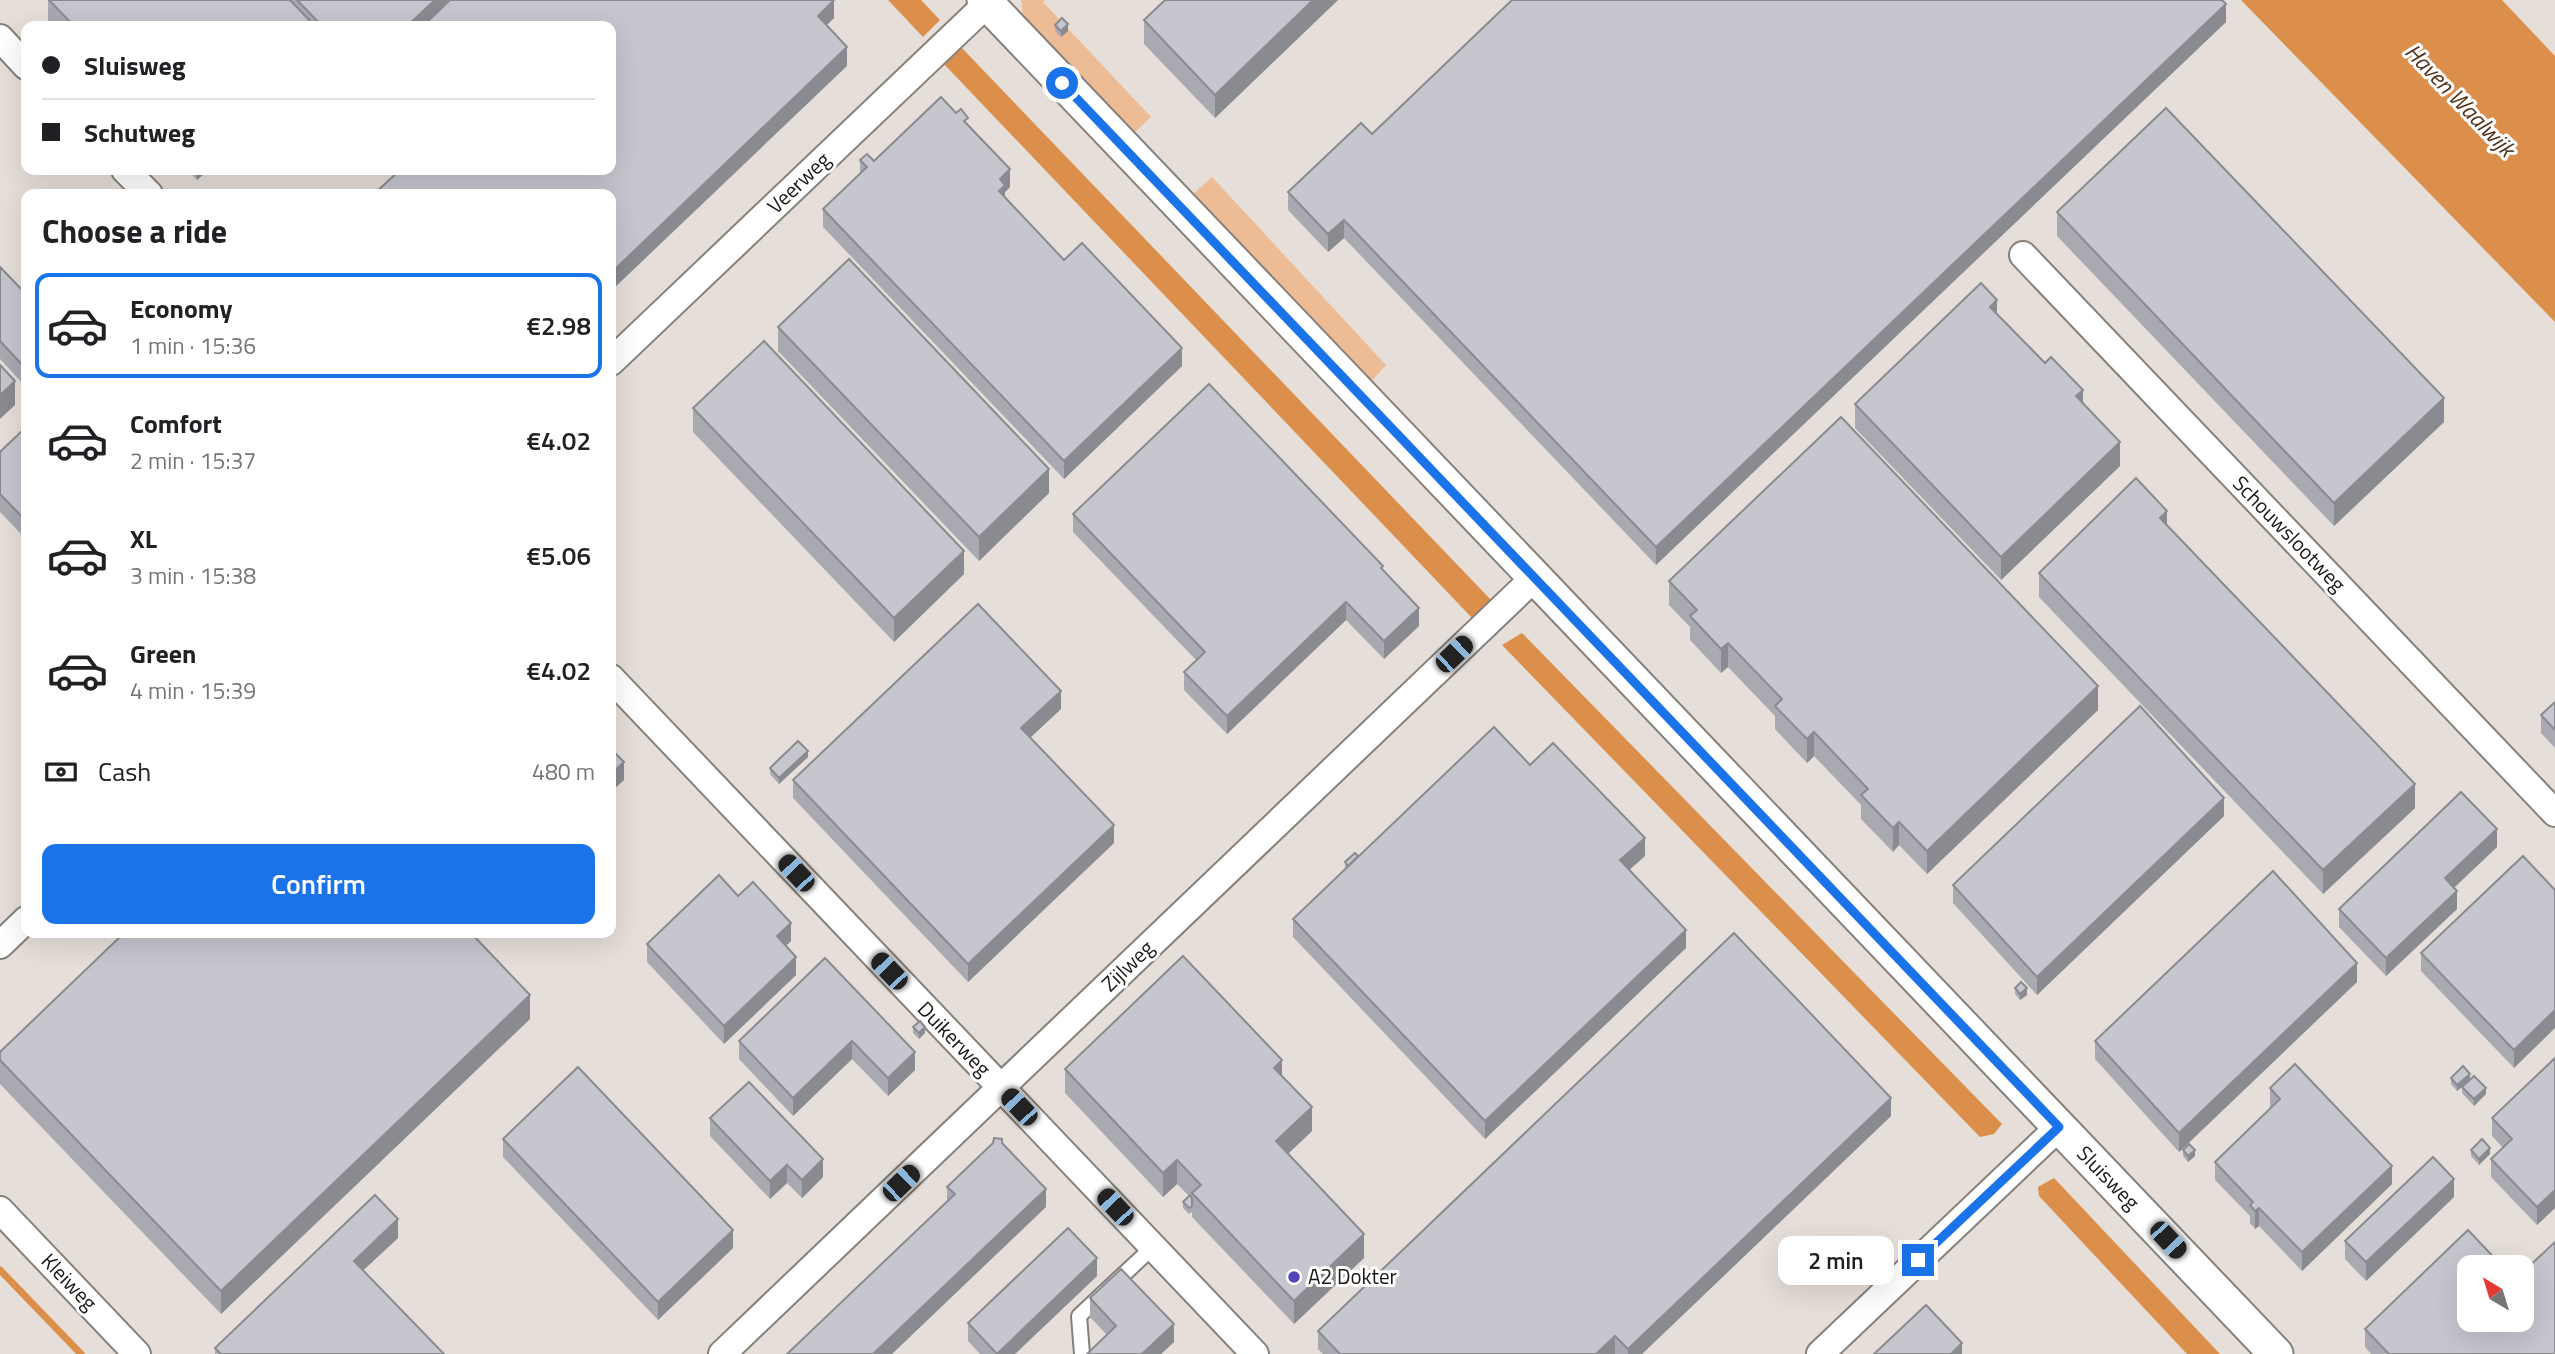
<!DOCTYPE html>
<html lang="en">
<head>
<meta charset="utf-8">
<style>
	:root { --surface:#fff; --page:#f2f2f2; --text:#202124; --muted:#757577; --line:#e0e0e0; --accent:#1a73e8 }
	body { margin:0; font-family:"Titillium Web",sans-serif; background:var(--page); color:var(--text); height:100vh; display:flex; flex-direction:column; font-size:26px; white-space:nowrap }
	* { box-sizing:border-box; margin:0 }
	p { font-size:23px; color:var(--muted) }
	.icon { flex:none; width:38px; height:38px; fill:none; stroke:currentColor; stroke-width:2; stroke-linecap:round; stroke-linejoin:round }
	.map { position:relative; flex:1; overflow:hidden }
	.side { position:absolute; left:21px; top:189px; width:595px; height:749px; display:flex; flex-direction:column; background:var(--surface); border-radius:14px; box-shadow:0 7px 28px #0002 }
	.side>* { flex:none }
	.top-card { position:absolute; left:21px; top:21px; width:595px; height:154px; border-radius:14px; box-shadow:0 7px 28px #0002; display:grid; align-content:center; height:154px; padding:0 21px; background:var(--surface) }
	.needle { width:46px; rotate:322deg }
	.buttons { position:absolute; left:2457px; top:1255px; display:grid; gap:14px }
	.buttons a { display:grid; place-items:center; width:77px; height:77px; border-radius:14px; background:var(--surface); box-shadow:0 7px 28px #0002; font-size:35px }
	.end { position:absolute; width:32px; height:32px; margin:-16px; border:9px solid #1a73e8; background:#fff; box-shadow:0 0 0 4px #fff }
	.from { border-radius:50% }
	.bubble { position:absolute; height:49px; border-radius:14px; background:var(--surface); box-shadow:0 7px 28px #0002; font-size:23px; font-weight:600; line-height:49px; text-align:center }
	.car { position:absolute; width:21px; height:42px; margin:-21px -10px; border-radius:9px; box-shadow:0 0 5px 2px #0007; background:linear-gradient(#222 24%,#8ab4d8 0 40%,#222 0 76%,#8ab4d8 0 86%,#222 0) }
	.top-card b { display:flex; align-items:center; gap:24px; height:66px; font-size:26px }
	.top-card b+b { border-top:2px solid var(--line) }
	.top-card i { width:18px; height:18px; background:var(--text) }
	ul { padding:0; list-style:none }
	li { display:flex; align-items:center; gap:21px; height:105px; margin:0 14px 10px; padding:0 7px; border:4px solid transparent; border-radius:14px }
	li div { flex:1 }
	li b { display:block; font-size:26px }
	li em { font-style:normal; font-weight:600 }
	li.selected { border-color:var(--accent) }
	li>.icon { width:63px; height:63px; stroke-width:1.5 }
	h2 { padding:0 21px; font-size:32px; line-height:84px }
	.pay { display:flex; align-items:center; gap:18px; height:77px; padding:0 21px; font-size:26px }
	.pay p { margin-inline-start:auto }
	.action { display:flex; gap:14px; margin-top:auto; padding:14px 21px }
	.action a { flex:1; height:80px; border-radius:14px; background:var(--accent); color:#fff; font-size:28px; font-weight:600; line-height:80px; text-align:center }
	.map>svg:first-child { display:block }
	.green { fill:#edbc94 }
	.water { fill:#db8f4a }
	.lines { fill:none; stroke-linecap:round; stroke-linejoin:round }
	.stream { stroke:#db8f4a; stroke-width:7 }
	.service-casing { stroke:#86807a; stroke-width:18 }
	.minor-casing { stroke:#86807a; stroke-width:30 }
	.tertiary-casing { stroke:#86807a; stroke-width:37 }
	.service { stroke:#fff; stroke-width:14 }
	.minor { stroke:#fff; stroke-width:26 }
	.tertiary { stroke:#fff; stroke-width:33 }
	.wall { fill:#a9aab1 }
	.shaded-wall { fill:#8a8b90 }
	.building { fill:#c5c6ce; stroke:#8a8b90; stroke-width:2 }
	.route { stroke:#1a73e8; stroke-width:9 }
	.poi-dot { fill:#5444bb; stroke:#fff; stroke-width:2.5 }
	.labels { text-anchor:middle; stroke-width:6; stroke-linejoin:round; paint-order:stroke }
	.street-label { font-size:21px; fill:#1a1715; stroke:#fff }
	.poi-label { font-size:21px; fill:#1a1715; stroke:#fff; text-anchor:start }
	.water-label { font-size:23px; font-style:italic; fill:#523216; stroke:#fff }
</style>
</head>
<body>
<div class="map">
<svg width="2555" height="1354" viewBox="0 0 2555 1354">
	<rect width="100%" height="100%" fill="#e6dfd9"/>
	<g class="green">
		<polygon points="1021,0 1045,0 1043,2 1151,117 1132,135 1023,18"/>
		<polygon points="1212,177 1386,365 1369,384 1192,195"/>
	</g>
	<g class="water">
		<polygon points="888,0 921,0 940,20 923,37"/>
		<polygon points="2241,0 2502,0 2555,56 2555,322"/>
		<polygon points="961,47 1493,602 1474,620 943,63"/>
		<polygon points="1522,633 2002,1124 1994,1134 1980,1137 1502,645"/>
		<polygon points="2054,1178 2220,1354 2187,1354 2039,1196 2038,1187"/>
	</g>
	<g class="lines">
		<polyline class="stream" points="0,1270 81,1354"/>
		<g class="service-casing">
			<polyline id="service" points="1082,1354 1079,1316 1153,1247"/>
		</g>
		<g class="minor-casing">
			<g id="minor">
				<polyline points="0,38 26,66"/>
				<polyline points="125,170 149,194"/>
				<polyline points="2023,255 2555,813"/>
				<polyline points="611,362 991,0"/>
				<polyline points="611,678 1255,1354"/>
				<polyline points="0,945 26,920"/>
				<polyline points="0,1210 137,1354"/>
				<polyline points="722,1354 1534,578"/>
				<polyline points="1820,1354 2059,1127"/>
			</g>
		</g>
		<g class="tertiary-casing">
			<polyline id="tertiary" points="984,0 2276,1354"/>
		</g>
		<use href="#service" class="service"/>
		<use href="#minor" class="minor"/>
		<use href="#tertiary" class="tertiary"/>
	</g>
	<g class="wall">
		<polygon points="48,0 834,0 834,18 826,25 847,66 611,26 52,26 48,22"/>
		<polygon points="1165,0 1338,0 1215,118 1144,44 1144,20"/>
		<polygon points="2226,22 1656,565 1344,238 1328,252 1288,210 1288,192 1372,134"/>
		<polygon points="1055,25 1068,31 1061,37 1055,31"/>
		<polygon points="968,125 1010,187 1005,192 1005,198 1064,260 1182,366 1064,479 823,227 823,209 860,173 860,160 874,161"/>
		<polygon points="188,170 208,170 197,180"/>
		<polygon points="2057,212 2444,422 2334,526 2057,236"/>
		<polygon points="0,267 26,294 26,387 0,359"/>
		<polygon points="1997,314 2120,466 2001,580 1855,428 1855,404"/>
		<polygon points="778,327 1049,493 979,561 778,351"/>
		<polygon points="693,408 964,574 894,642 693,432"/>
		<polygon points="26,427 26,539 0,512 0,452"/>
		<polygon points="1073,514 1383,571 1419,626 1384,659 1346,620 1227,734 1184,690 1184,672 1196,660 1073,532"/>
		<polygon points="2167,525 2415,808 2323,894 2039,597 2039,573"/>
		<polygon points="1669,581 2098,710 1927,874 1899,845 1893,852 1861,819 1861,805 1814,756 1807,763 1775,729 1775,716 1728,667 1721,673 1690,640 1690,627 1669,605"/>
		<polygon points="2555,702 2555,748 2541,733 2541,715"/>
		<polygon points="1061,709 1030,738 1114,843 968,982 793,798 793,780"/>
		<polygon points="808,757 779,784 770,774 770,768"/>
		<polygon points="1530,765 1645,856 1629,870 1686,948 1485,1139 1293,937 1293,919 1345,869 1345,862 1358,856"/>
		<polygon points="2224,816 2037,995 1953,903 1953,885"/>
		<polygon points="2497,847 2454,888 2457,909 2386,976 2339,927 2339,909"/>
		<polygon points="2555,890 2514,1068 2421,971 2421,953"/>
		<polygon points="738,896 791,941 786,946 796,975 724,1044 647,962 647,944"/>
		<polygon points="825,958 915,1070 888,1096 852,1059 793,1116 739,1059 739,1041"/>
		<polygon points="2357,982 2179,1152 2095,1059 2095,1041"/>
		<polygon points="2015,988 2027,995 2020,1000 2015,994"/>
		<polygon points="530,1019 221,1314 0,1084 0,1052"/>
		<polygon points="913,1027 925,1033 919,1039 913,1033"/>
		<polygon points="2555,1058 2555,1208 2537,1225 2491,1177 2491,1159 2503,1148 2492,1136 2492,1118"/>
		<polygon points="1065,1069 1282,1076 1312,1131 1288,1154 1364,1258 1294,1324 1192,1217 1192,1212 1189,1214 1183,1208 1183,1202 1189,1196 1177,1184 1163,1197 1065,1093"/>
		<polygon points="2451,1078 2470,1079 2486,1094 2474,1106 2462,1093 2462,1087 2457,1091 2451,1084"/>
		<polygon points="2270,1088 2392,1184 2302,1271 2259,1226 2255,1229 2250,1223 2250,1216 2215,1180 2215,1162 2271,1108 2270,1106"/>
		<polygon points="1891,1116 1642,1354 1323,1354 1318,1349 1318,1331"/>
		<polygon points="710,1118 823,1177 802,1198 787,1183 770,1199 710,1136"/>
		<polygon points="503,1139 733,1248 658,1320 503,1157"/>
		<polygon points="1002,1143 1046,1207 947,1201 947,1187"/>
		<polygon points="2183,1150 2195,1156 2188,1162 2183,1156"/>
		<polygon points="2471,1150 2490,1154 2479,1165 2471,1156"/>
		<polygon points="2454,1197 2366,1281 2345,1259 2345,1241"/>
		<polygon points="398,1238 363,1270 444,1354 215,1354 215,1348"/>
		<polygon points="1097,1276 1015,1354 980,1354 968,1341 968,1323"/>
		<polygon points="1090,1298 1174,1342 1161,1354 1087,1354 1107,1335 1090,1317"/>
		<polygon points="2522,1320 2555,1354 2371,1354 2365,1347 2365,1329"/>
	</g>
	<g class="shaded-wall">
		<polygon points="435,0 454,0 426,26 407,26"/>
		<polygon points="834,0 834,18 818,34 818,16"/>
		<polygon points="1313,0 1338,0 1215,118 1215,95"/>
		<polygon points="2226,4 2226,22 1656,565 1656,547"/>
		<polygon points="1068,24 1068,31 1061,37 1061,31"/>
		<polygon points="847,47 847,66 611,291 611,273"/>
		<polygon points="1010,169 1010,187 1005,192 1005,203 999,209 1000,179"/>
		<polygon points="197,170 208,170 197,180"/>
		<polygon points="1344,220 1344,238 1328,252 1328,234"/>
		<polygon points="1997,300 1997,324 1990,307"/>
		<polygon points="1182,348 1182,366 1064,479 1064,461"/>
		<polygon points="15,381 15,405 0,419 0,395"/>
		<polygon points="2083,390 2083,413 2076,396"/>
		<polygon points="2444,398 2444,422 2334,526 2334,503"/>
		<polygon points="2120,442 2120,466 2001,580 2001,557"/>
		<polygon points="1049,469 1049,493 979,561 979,537"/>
		<polygon points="2167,511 2167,535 2160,518"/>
		<polygon points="964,551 964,574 894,642 894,618"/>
		<polygon points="1346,602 1346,620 1227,734 1227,716"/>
		<polygon points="1419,608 1419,626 1384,659 1384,641"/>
		<polygon points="1728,643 1728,667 1721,673 1721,649"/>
		<polygon points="2098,686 2098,710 1927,874 1927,851"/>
		<polygon points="1061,691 1061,709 1021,746 1021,728"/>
		<polygon points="1814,732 1814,756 1807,763 1807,739"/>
		<polygon points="808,751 808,757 779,784 779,778"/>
		<polygon points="624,762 624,780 611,792 611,774"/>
		<polygon points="2415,784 2415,808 2323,894 2323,870"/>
		<polygon points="2224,798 2224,816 2037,995 2037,977"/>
		<polygon points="1899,822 1899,845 1893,852 1893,828"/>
		<polygon points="1114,825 1114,843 968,982 968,964"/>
		<polygon points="2497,829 2497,847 2445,896 2445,878"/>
		<polygon points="1645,838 1645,856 1620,878 1620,860"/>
		<polygon points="2457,891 2457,909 2386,976 2386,958"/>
		<polygon points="791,923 791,941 777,954 777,936"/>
		<polygon points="1686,930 1686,948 1485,1139 1485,1121"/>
		<polygon points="796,957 796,975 724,1044 724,1026"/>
		<polygon points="2357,963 2357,982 2179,1152 2179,1133"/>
		<polygon points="2027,988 2027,995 2020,1000 2020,994"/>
		<polygon points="530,995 530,1019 221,1314 221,1291"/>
		<polygon points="2555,1010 2555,1028 2514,1068 2514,1050"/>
		<polygon points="925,1027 925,1033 919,1039 919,1033"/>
		<polygon points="852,1041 852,1059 793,1116 793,1098"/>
		<polygon points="915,1052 915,1070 888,1096 888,1078"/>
		<polygon points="1282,1060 1282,1084 1274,1068"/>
		<polygon points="2470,1074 2470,1080 2457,1091 2457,1085"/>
		<polygon points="2486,1088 2486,1094 2474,1106 2474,1099"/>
		<polygon points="1891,1098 1891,1116 1642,1354 1628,1354 1628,1349"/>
		<polygon points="1312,1107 1312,1131 1276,1165 1276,1141"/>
		<polygon points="2490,1148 2490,1154 2479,1165 2479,1159"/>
		<polygon points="2195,1150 2195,1156 2188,1162 2188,1156"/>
		<polygon points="823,1159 823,1177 802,1198 802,1180"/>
		<polygon points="1177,1160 1177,1184 1163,1197 1163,1173"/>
		<polygon points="787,1165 787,1183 770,1199 770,1181"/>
		<polygon points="2392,1166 2392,1184 2302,1271 2302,1252"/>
		<polygon points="2454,1179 2454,1197 2366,1281 2366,1262"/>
		<polygon points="1046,1189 1046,1207 892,1354 873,1354"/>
		<polygon points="2555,1190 2555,1208 2537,1225 2537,1207"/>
		<polygon points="2259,1208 2259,1226 2255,1229 2255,1211"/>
		<polygon points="398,1219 398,1238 354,1279 354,1261"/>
		<polygon points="733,1230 733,1248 658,1320 658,1302"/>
		<polygon points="1364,1234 1364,1258 1294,1324 1294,1301"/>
		<polygon points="1097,1258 1097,1276 1015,1354 997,1354"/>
		<polygon points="1174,1324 1174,1342 1161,1354 1142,1354"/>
		<polygon points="1615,1336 1615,1354 1596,1354"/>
		<polygon points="1962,1343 1962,1354 1951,1354"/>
	</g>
	<g class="building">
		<polygon points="49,0 290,0 315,26 74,26"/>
		<polygon points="297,0 435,0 407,26 322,26"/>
		<polygon points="450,0 834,0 818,16 847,47 611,273 611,194 374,194 400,170 611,170 611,26 423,26"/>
		<polygon points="1165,0 1313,0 1215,95 1144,20"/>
		<polygon points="1512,0 2222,0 2226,4 1656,547 1344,220 1328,234 1288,192 1361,123 1372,134"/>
		<polygon points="1062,18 1068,24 1061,31 1055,25"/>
		<polygon points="941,97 956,113 961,109 968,118 964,121 1010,169 1000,179 1005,185 999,191 1064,260 1082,243 1182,348 1064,461 823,209 867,167 860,160 867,154 874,161"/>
		<polygon points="2166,108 2444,398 2334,503 2057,212"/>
		<polygon points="849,259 1049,469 979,537 778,327"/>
		<polygon points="0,267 26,294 26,369 0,341"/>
		<polygon points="1981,283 1997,300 1990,307 2045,363 2051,357 2083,390 2076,396 2120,442 2001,557 1855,404"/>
		<polygon points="764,341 964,551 894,618 693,408"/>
		<polygon points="0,365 15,381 0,395"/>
		<polygon points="1209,384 1383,566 1381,568 1419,608 1384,641 1346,602 1227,716 1184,672 1205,652 1073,514"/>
		<polygon points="1841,417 2098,686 1927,851 1899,822 1893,828 1861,795 1868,789 1814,732 1807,739 1775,706 1782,699 1728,643 1721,649 1690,616 1697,610 1669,581"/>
		<polygon points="26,427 26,521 0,494 0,452"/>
		<polygon points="2136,478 2167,511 2160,518 2415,784 2323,870 2039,573"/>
		<polygon points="978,604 1061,691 1021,728 1114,825 968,964 793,780"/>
		<polygon points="2555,702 2555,730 2541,715"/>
		<polygon points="2140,706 2224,798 2037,977 1953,885"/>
		<polygon points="1494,727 1530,765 1553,743 1645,838 1620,860 1686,930 1485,1121 1293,919"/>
		<polygon points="798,741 808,751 779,778 770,768"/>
		<polygon points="611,749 624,762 611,774"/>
		<polygon points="2461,792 2497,829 2445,878 2457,891 2386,958 2339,909"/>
		<polygon points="1355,853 1358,856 1348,866 1345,862"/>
		<polygon points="2523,856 2555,890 2555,1010 2514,1050 2421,953"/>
		<polygon points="2273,871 2357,963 2179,1133 2095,1041"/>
		<polygon points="719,875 738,896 753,882 791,923 777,936 796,957 724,1026 647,944"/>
		<polygon points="124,933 471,933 530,995 221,1291 0,1060 0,1052"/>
		<polygon points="1734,933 1891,1098 1628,1349 1615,1336 1596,1354 1340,1354 1318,1331"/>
		<polygon points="1183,956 1282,1060 1274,1068 1312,1107 1276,1141 1364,1234 1294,1301 1192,1193 1201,1185 1177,1160 1163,1173 1065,1069"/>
		<polygon points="825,958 915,1052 888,1078 852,1041 793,1098 739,1041"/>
		<polygon points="2021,982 2027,988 2020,994 2015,988"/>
		<polygon points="920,1021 925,1027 919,1033 913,1027"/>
		<polygon points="2555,1058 2555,1190 2537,1207 2491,1159 2512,1139 2492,1118"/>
		<polygon points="2295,1064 2392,1166 2302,1252 2259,1208 2255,1211 2250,1205 2253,1202 2215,1162 2280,1099 2270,1088"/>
		<polygon points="2463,1066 2470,1074 2457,1085 2451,1078"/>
		<polygon points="578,1067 733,1230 658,1302 503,1139"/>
		<polygon points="2474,1076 2486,1088 2474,1099 2462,1087"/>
		<polygon points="749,1082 823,1159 802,1180 787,1165 770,1181 710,1118"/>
		<polygon points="994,1138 1002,1139 1002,1143 1046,1189 873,1354 787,1354 955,1194 947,1187 993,1143"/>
		<polygon points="2482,1139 2490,1148 2479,1159 2471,1150"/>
		<polygon points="2189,1144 2195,1150 2188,1156 2183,1150"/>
		<polygon points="2433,1157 2454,1179 2366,1262 2345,1241"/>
		<polygon points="375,1195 398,1219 354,1261 444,1354 221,1354 215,1348"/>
		<polygon points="1190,1195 1192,1198 1192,1206 1189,1208 1183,1202"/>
		<polygon points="1068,1228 1097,1258 997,1354 968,1323"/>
		<polygon points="2468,1230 2503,1267 2469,1267 2469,1320 2522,1320 2522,1273 2555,1242 2555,1354 2389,1354 2365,1329"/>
		<polygon points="1121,1269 1174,1324 1142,1354 1087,1354 1116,1326 1090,1298"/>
		<polygon points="1926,1305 1962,1343 1951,1354 1874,1354"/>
	</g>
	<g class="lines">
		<polyline class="route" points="1062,83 2059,1127 1918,1260"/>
	</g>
	<circle class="poi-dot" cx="1294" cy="1277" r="7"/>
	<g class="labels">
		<g class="street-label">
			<text transform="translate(799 183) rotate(-44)" y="7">Veerweg</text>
			<text transform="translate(2289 534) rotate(46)" y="7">Schouwslootweg</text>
			<text transform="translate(1128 966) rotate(-44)" y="7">Zijlweg</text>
			<text transform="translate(954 1039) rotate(46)" y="7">Duikerweg</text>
			<text transform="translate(2108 1178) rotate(46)" y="7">Sluisweg</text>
			<text transform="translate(69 1282) rotate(46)" y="7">Kleiweg</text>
		</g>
		<g class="poi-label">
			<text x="1308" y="1284">A2 Dokter</text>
		</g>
		<g class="water-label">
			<text transform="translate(2460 100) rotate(46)" y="8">Haven Waalwijk</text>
		</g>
	</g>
</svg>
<div class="buttons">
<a><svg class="needle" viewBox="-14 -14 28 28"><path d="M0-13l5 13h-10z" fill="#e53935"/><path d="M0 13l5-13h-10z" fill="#757577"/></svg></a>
</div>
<i class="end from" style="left:1062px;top:83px"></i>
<i class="end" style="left:1918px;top:1260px"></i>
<div class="bubble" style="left:1778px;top:1236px;width:116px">2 min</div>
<i class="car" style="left:1454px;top:654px;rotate:46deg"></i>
<i class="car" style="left:796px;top:873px;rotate:317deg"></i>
<i class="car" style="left:889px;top:971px;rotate:316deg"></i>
<i class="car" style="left:1019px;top:1107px;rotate:317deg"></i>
<i class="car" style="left:901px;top:1183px;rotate:46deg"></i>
<i class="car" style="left:1115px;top:1207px;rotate:317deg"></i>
<i class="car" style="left:2168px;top:1240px;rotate:137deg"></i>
<div class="top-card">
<b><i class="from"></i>Sluisweg</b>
<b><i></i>Schutweg</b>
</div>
<section class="side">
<h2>Choose a ride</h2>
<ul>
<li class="selected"><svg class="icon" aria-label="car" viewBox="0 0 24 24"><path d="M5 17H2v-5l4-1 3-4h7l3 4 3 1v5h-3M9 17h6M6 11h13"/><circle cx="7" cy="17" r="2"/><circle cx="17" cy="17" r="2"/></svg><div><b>Economy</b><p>1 min · 15:36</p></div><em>€2.98</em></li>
<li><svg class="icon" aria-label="car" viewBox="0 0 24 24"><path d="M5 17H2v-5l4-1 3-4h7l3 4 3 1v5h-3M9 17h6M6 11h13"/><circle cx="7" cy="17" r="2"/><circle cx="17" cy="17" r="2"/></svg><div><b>Comfort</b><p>2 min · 15:37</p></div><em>€4.02</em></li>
<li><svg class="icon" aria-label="car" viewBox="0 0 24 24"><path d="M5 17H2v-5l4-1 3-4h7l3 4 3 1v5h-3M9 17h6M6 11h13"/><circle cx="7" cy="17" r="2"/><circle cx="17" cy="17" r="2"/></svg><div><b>XL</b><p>3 min · 15:38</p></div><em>€5.06</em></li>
<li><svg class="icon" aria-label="car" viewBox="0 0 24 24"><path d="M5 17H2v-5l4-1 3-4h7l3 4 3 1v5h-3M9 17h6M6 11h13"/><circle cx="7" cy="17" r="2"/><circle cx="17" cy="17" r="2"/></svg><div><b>Green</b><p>4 min · 15:39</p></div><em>€4.02</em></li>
</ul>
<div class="pay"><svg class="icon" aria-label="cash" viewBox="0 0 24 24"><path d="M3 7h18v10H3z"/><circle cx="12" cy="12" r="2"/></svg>Cash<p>480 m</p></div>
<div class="action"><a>Confirm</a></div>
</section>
</div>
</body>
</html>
